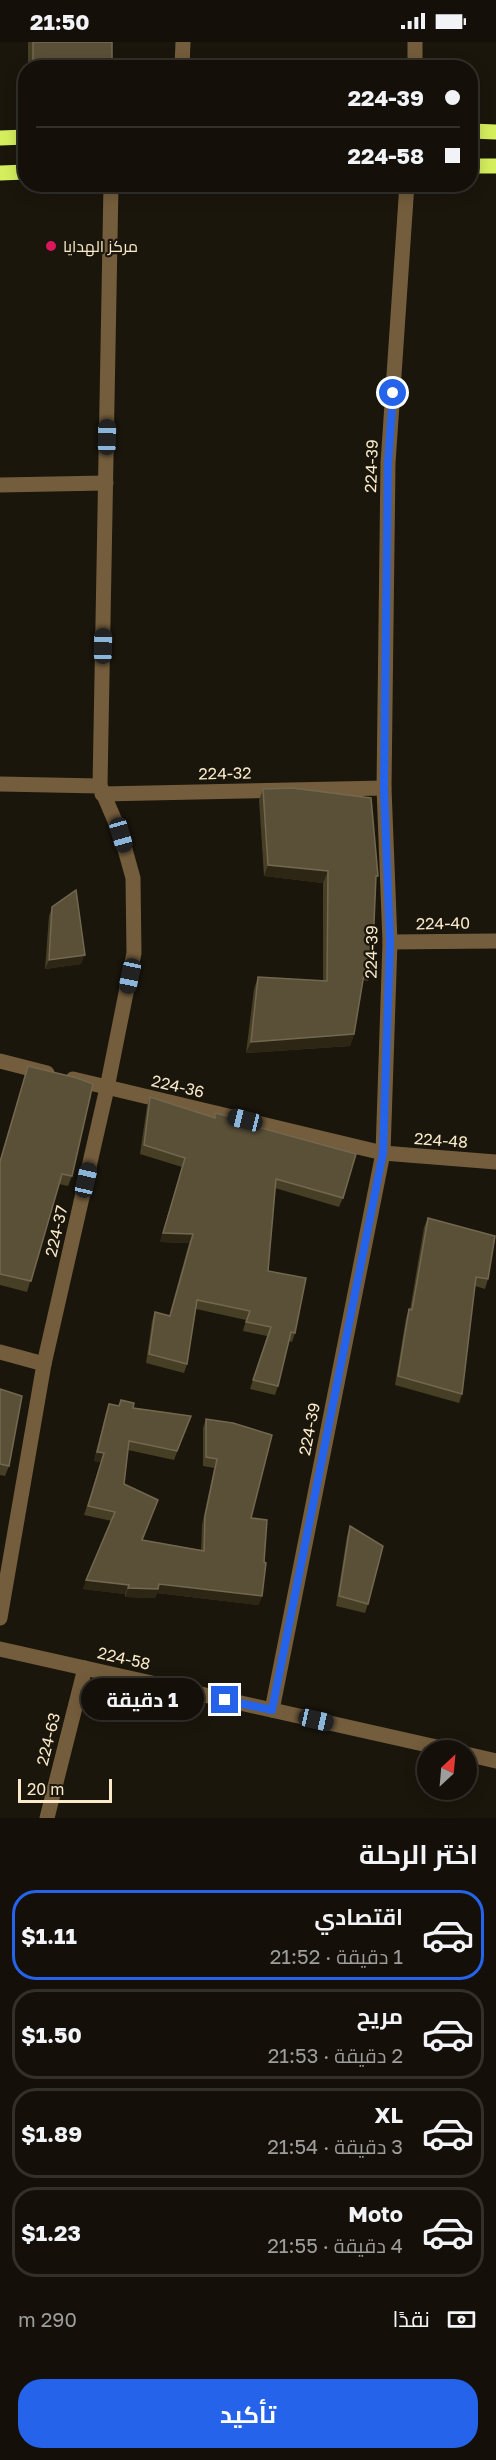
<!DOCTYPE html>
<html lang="ar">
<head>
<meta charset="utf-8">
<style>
	:root { --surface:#141009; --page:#211e17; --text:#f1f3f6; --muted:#9d9d9c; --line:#33302a; --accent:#2563eb }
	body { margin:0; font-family:"Golos Text",Cairo,sans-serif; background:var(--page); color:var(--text); direction:rtl; height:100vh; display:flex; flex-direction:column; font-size:22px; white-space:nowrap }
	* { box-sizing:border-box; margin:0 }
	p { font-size:20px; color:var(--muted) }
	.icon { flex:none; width:33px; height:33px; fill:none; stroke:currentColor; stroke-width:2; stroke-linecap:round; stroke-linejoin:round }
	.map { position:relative; height:1776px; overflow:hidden; direction:ltr }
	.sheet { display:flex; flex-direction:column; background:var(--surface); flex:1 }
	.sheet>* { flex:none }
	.banner { position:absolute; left:18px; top:18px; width:460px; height:132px; border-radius:24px; box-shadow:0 3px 15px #0003,0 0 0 2px var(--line); direction:rtl; display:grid; align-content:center; height:132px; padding:0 18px; background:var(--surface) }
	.needle { width:39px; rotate:26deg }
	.buttons { position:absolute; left:417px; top:1698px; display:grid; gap:12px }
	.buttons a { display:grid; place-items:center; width:60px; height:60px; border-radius:50%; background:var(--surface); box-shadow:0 3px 15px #0003,0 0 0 2px var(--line); font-size:30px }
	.scale { position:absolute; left:18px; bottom:15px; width:94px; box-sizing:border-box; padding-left:6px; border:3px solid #faeaca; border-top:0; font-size:16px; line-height:21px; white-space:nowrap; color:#faeaca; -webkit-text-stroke:4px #1a160c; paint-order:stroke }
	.end { position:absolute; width:27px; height:27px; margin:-14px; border:8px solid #2563eb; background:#fff; box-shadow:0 0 0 3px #fff }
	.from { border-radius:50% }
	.bubble { position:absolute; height:42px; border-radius:21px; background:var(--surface); box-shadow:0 3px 15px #0003,0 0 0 2px var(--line); font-size:20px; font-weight:700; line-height:42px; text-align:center; direction:rtl }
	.car { position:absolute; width:18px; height:36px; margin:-18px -9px; border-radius:8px; box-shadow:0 0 4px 2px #0007; background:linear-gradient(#222 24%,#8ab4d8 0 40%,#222 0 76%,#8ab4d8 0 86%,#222 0) }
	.banner b { display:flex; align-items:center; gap:21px; height:57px; font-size:22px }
	.banner b+b { border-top:2px solid var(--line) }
	.banner i { width:15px; height:15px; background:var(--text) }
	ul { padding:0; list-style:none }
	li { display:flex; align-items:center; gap:18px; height:90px; margin:0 12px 9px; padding:0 6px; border:3px solid var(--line); border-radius:24px }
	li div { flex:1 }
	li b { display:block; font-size:22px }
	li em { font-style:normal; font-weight:700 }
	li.active { border-color:var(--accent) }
	li>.icon { width:54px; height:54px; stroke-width:1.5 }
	h2 { padding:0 18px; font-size:27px; line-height:72px }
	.pay { display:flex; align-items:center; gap:15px; height:66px; padding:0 18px; font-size:22px }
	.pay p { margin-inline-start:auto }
	.primary-button { display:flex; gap:12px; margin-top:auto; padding:12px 18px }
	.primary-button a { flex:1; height:69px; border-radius:24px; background:var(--accent); color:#fff; font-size:24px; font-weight:700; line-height:69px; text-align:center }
	.status { display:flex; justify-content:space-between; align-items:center; height:42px; padding:0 30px; background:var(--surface); direction:ltr }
	.status svg { height:16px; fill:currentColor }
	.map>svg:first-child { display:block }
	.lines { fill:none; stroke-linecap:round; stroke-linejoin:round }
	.minor { stroke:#745d3c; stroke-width:15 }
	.major { stroke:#d4ee5d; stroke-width:15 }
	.wall { fill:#473e26 }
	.shaded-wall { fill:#2d2614 }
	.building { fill:#5a5038; stroke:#73684f; stroke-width:1.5 }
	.route { stroke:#2563eb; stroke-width:8 }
	.poi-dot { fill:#d9175a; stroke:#1a160c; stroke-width:2 }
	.labels { text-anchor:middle; stroke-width:4.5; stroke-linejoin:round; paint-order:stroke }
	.poi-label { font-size:16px; fill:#faeaca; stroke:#1a160c; text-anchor:start }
	.street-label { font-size:16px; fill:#faeaca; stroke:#1a160c }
</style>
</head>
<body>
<div class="status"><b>21:50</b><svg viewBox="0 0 49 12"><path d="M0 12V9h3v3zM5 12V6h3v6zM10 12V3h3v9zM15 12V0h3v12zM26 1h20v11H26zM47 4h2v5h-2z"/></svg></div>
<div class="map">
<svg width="496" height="1776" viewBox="0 0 496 1776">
	<rect width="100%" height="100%" fill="#1a160c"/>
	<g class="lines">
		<g class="minor">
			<polyline points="415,0 415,26"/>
			<polyline points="182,26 183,0"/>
			<polyline points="0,443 106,441"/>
			<polyline points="0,742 100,744"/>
			<polyline points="102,752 384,746"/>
			<polyline points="390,900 496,899"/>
			<polyline points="0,1019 47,1031"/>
			<polyline points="73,1037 383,1111 496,1120"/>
			<polyline points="0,1310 44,1322"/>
			<polyline points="0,1576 44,1322 107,1046 134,911 133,836 121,793 100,744 111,142"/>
			<polyline points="0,1607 450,1708"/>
			<polyline points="272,1668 383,1111 390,900 384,746 388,421 407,142"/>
			<polyline points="466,1712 496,1719"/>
			<polyline points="47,1776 85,1626"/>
		</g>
		<g class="major">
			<polyline points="471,89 496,90"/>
			<polyline points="0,96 26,95"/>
			<polyline points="471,124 496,124"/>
			<polyline points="0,131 26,130"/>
		</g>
	</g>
	<g class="wall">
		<rect x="28" y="0" width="84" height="26"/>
		<polygon points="263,747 376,841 372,927 368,939 363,938 354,992 350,1004 246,1011 254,947 258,935 323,939 323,841 264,834 259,758"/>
		<polygon points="52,865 81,922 45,927 49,874"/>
		<polygon points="28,1024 72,1134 68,1144 59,1142 27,1250 0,1243 0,1117"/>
		<polygon points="150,1055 214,1076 215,1071 247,1082 343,1156 339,1165 275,1146 268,1229 295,1291 292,1300 289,1299 278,1344 275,1353 250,1347 267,1294 243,1289 246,1278 196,1267 187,1322 184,1331 146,1321 152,1279 155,1270 169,1274 189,1201 160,1200 182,1125 140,1112 147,1064"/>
		<polygon points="428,1176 488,1237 485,1247 475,1244 462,1352 459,1361 395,1343 406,1276 409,1267 410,1268 424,1185"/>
		<polygon points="0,1347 9,1424 5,1434 0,1433"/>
		<polygon points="109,1362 191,1374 174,1418 128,1408 124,1442 143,1498 201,1508 202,1483 214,1426 203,1424 203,1386 206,1377 251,1476 259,1563 157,1551 155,1556 125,1555 125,1552 83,1547 112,1479 84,1473 101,1420 94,1419 106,1371"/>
		<polygon points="350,1484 368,1562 365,1571 336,1564 347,1494"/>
	</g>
	<g class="shaded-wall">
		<polygon points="268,823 328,829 323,841 264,834"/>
		<polygon points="85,913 81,922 45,927 49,918"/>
		<polygon points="354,992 350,1004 246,1011 251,1000"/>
		<polygon points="163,1191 193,1192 189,1201 160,1200"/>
		<polygon points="97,1410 104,1411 101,1420 94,1419"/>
		<polygon points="86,1538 129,1543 125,1552 83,1547"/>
		<polygon points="159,1542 262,1554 259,1563 157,1551 155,1556 125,1555 128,1546"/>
	</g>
	<g class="building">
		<rect x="33" y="0" width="79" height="26"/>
		<polygon points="292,746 371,756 378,834 376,834 372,927 365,926 354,992 251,1000 258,935 327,939 328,829 268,823 263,747"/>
		<polygon points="76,848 85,913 49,918 52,865"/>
		<polygon points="28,1024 77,1036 93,1042 72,1134 62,1132 31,1239 0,1232 0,1120"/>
		<polygon points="150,1055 215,1076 215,1071 247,1079 247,1082 356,1112 343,1156 276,1137 268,1229 306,1236 295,1291 291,1290 278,1344 253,1338 271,1285 246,1280 250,1269 197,1258 187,1322 149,1312 155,1270 170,1274 193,1192 163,1191 185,1116 144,1103"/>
		<polygon points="428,1176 495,1194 488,1237 476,1235 462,1352 398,1334 409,1267 412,1268"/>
		<polygon points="0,1347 22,1354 9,1424 0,1422"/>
		<polygon points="121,1358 134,1361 133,1366 191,1374 177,1409 129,1399 124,1442 158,1458 142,1498 204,1509 205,1474 217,1417 206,1415 206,1377 233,1381 272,1393 251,1476 267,1478 264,1520 266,1521 262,1554 159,1542 158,1547 128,1546 129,1543 86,1538 115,1470 88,1464 104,1411 97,1410 109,1362 119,1364"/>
		<polygon points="350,1484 383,1504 368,1562 339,1554"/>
	</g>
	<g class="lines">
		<polyline class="route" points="225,1658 272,1668 383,1111 390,900 384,746 388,421 393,351"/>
	</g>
	<circle class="poi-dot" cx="51" cy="204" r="6"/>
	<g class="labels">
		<g class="poi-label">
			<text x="63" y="210">مركز الهدايا</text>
		</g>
		<g class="street-label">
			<text transform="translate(371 424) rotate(-88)" y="6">224-39</text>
			<text transform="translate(225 731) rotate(-1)" y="6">224-32</text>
			<text transform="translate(443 881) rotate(-1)" y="6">224-40</text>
			<text transform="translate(371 910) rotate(-89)" y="6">224-39</text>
			<text transform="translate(178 1044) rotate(13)" y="6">224-36</text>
			<text transform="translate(441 1098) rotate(4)" y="6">224-48</text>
			<text transform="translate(56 1189) rotate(-77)" y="6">224-37</text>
			<text transform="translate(309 1387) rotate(-79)" y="6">224-39</text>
			<text transform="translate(124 1616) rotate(13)" y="6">224-58</text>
			<text transform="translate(48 1697) rotate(-76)" y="6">224-63</text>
		</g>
	</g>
</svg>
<div class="buttons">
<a><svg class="needle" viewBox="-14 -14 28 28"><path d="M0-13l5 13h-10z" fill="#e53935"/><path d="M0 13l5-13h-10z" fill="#9d9d9c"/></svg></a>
</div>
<div class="scale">20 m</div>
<i class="end from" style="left:393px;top:351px"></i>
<i class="end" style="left:225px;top:1658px"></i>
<div class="bubble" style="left:81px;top:1636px;width:123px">1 دقيقة</div>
<i class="car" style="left:107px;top:395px;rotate:1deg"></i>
<i class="car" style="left:103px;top:604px;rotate:1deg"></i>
<i class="car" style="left:121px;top:793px;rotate:164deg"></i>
<i class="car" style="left:130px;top:934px;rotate:192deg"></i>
<i class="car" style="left:245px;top:1078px;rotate:284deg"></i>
<i class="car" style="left:86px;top:1138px;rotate:13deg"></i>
<i class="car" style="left:316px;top:1678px;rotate:103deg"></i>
<div class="banner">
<b><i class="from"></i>224-39</b>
<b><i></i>224-58</b>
</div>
</div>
<section class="sheet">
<h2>اختر الرحلة</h2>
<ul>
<li class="active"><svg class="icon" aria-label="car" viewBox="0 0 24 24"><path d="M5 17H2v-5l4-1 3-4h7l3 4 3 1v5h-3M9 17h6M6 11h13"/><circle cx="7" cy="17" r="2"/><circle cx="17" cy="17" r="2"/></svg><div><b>اقتصادي</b><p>1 دقيقة · 21:52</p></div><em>$1.11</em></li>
<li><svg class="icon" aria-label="car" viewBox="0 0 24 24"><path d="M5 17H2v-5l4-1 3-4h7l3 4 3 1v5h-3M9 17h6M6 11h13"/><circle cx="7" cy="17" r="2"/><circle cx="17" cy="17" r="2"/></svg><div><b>مريح</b><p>2 دقيقة · 21:53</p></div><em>$1.50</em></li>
<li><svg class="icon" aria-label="car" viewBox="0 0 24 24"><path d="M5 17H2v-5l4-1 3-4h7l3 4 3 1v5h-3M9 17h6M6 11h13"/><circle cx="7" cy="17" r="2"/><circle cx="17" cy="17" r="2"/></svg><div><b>XL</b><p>3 دقيقة · 21:54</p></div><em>$1.89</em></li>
<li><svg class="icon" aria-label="car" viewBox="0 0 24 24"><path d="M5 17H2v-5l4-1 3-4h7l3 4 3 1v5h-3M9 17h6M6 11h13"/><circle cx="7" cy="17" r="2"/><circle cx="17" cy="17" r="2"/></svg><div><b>Moto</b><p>4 دقيقة · 21:55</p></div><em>$1.23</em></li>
</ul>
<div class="pay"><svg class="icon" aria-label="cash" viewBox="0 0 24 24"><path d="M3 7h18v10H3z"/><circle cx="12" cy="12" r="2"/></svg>نقدًا<p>290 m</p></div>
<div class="primary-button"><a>تأكيد</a></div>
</section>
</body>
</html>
